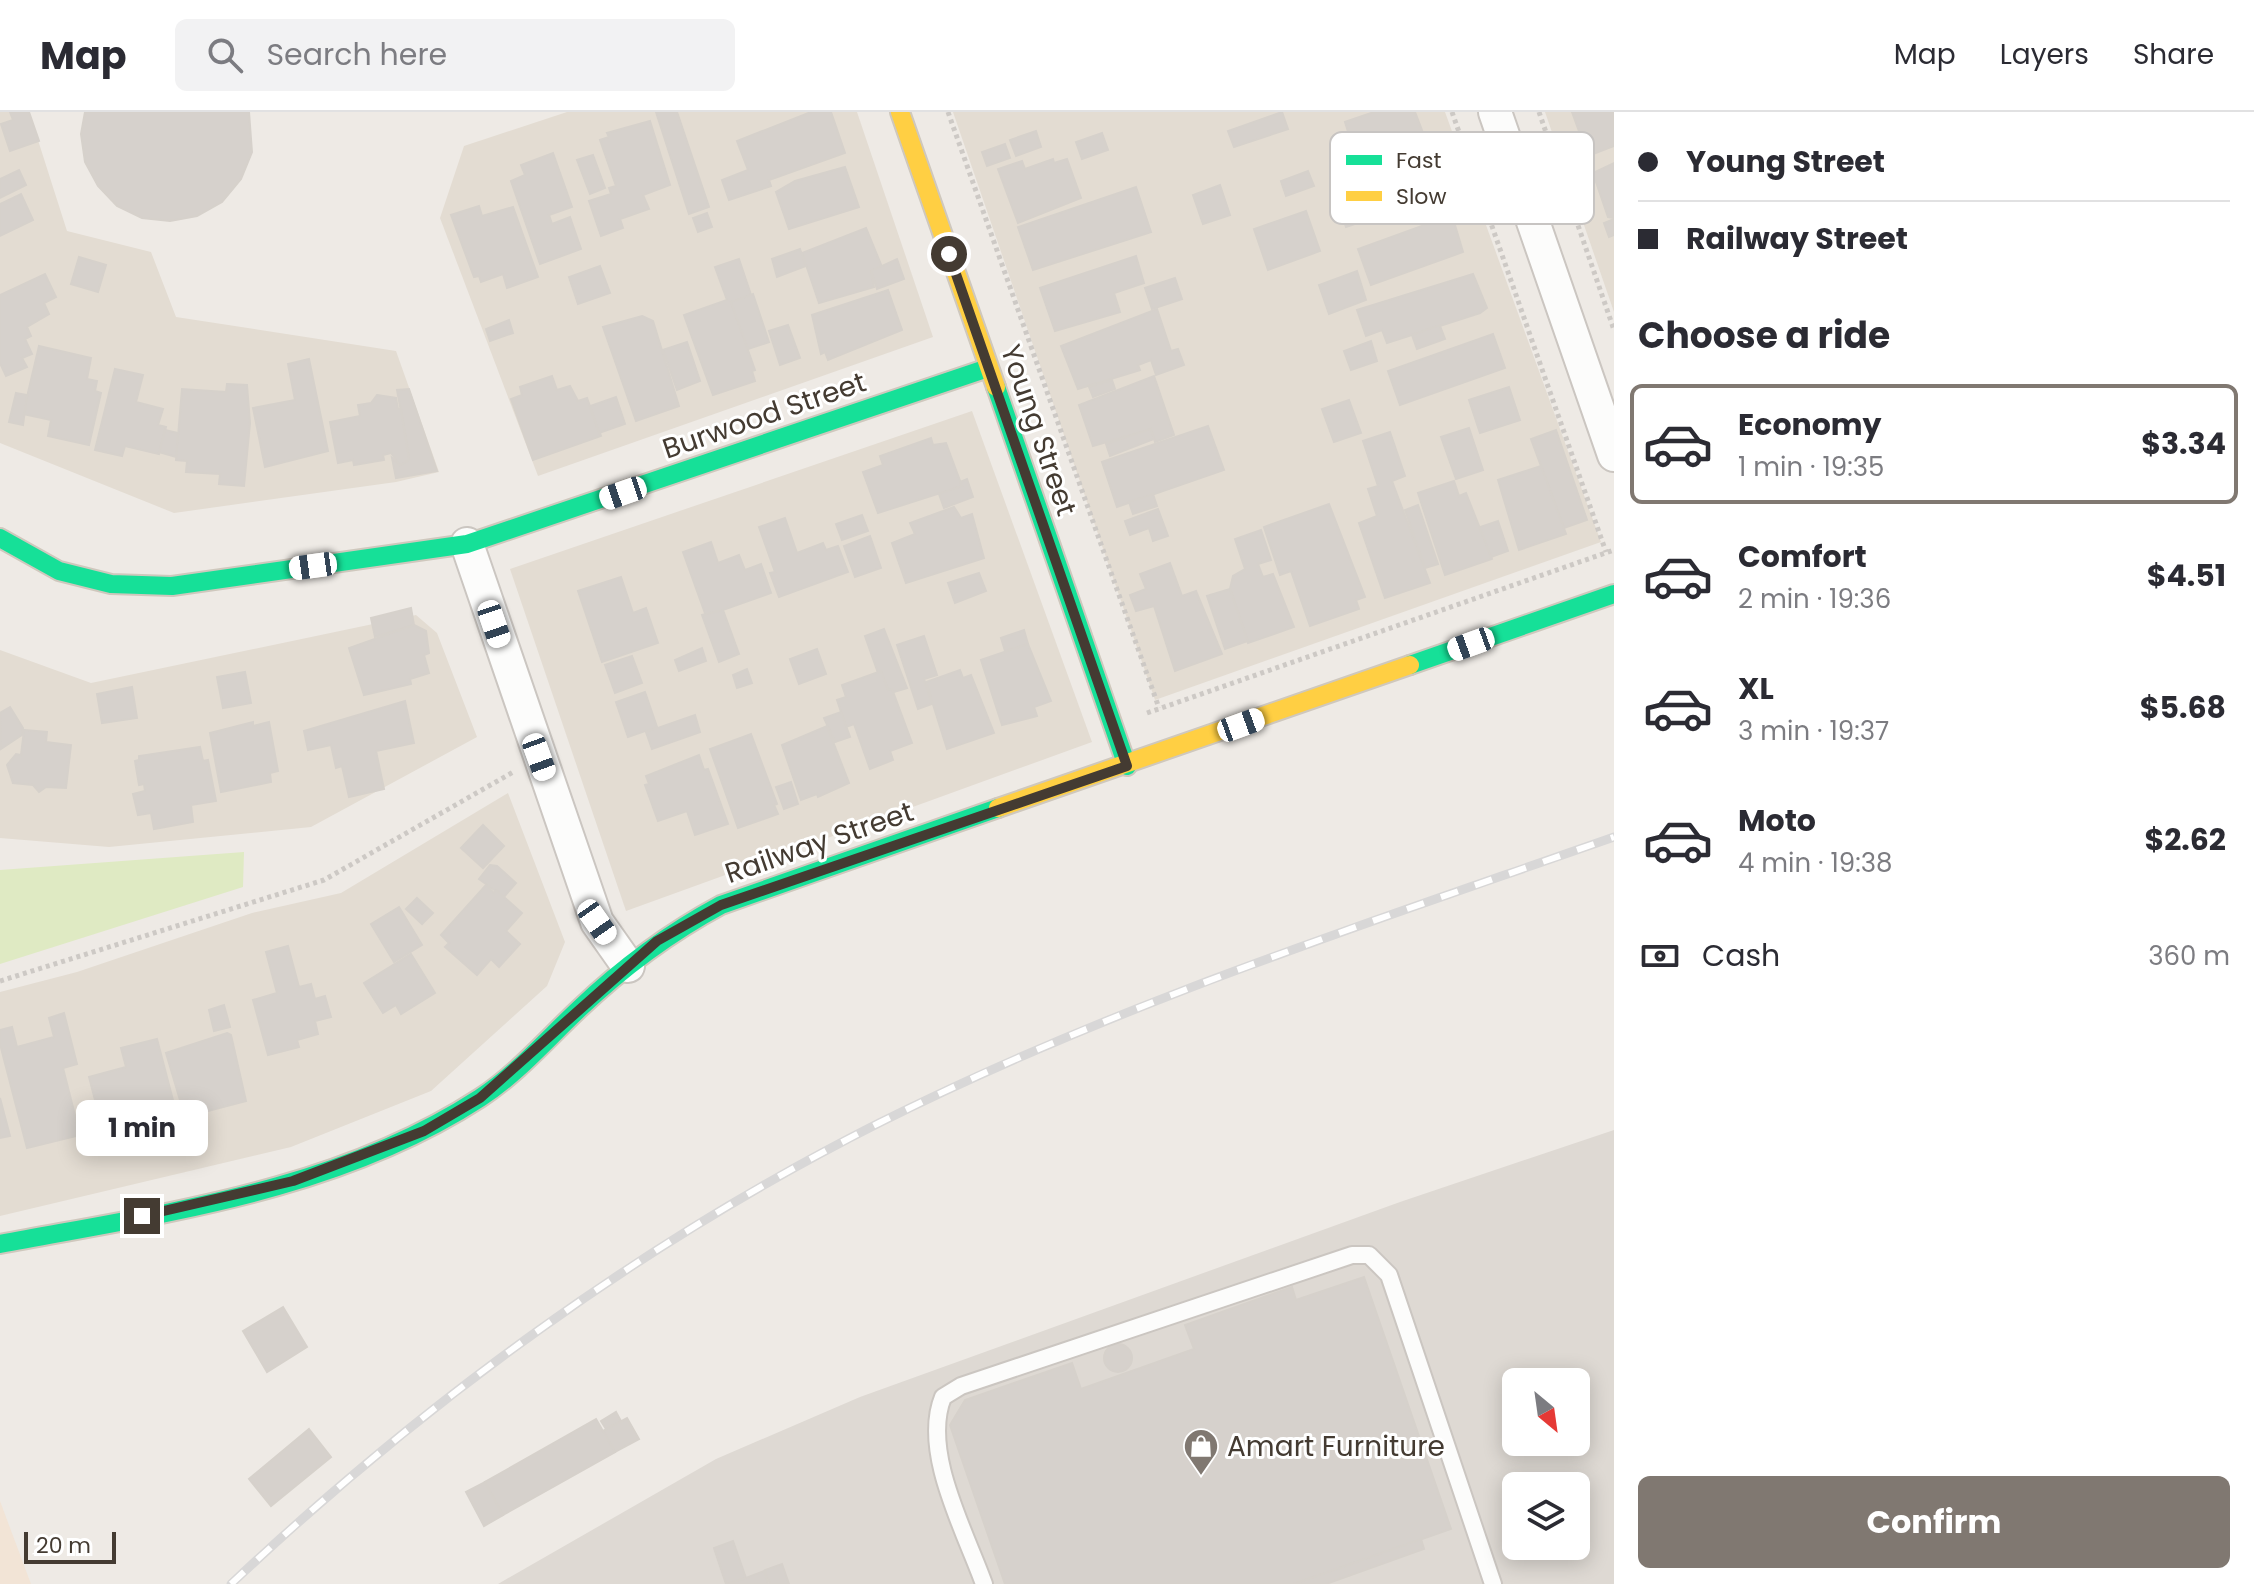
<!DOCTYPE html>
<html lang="en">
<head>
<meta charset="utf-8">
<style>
	:root { --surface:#fff; --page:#f2f2f3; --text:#2b2b33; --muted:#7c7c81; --line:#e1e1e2; --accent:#807871 }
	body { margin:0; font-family:Poppins,sans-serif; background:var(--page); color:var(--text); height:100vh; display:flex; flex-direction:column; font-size:30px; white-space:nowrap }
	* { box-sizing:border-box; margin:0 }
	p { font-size:26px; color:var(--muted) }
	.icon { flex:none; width:44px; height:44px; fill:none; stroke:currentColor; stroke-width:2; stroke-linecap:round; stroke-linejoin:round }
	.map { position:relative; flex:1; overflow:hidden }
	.side { display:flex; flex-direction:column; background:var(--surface); width:640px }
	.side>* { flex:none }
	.banner { display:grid; align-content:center; height:176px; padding:0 24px; background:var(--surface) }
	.needle { width:52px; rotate:151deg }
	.tools { position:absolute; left:1502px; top:1256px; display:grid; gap:16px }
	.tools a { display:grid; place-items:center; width:88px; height:88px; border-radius:12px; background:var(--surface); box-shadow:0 4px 20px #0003; font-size:40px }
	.scale { position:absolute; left:24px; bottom:20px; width:92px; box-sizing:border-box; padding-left:8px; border:4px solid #443b32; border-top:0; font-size:22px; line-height:28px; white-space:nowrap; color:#443b32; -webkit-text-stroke:6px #fff; paint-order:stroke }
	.end { position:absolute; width:36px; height:36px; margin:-18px; border:10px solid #443b32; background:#fff; box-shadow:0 0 0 4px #fff }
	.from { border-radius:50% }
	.bubble { position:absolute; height:56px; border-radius:12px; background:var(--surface); box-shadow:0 4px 20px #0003; font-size:26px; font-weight:700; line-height:56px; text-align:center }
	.car { position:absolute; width:24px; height:48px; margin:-24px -12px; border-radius:10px; box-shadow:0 0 6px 2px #0007; background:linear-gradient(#fff 24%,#345 0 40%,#fff 0 76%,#345 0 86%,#fff 0) }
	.banner b { display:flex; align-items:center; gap:28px; height:76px; font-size:30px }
	.banner b+b { border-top:2px solid var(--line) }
	.banner i { width:20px; height:20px; background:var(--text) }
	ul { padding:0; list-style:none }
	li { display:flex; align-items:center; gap:24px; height:120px; margin:0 16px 12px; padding:0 8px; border:4px solid transparent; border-radius:12px }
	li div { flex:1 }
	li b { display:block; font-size:30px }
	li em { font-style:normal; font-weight:700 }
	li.current { border-color:var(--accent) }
	li>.icon { width:72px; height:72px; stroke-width:1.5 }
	h2 { padding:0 24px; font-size:36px; line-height:96px }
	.pay { display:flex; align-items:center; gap:20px; height:88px; padding:0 24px; font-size:30px }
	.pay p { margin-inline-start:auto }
	.cta { display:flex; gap:16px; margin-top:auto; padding:16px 24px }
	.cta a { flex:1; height:92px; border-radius:12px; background:var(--accent); color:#fff; font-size:32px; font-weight:700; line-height:92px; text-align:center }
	header { display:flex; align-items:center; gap:48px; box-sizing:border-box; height:112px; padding:0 40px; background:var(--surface); border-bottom:2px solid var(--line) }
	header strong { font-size:38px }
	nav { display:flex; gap:44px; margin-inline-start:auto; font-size:28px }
	.search { width:560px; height:72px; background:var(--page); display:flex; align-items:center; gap:20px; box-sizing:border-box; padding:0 28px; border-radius:12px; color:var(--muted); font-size:30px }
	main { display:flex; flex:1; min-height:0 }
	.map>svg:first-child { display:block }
	.residential { fill:#e3dcd2 }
	.commercial { fill:#f2e4d6 }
	.industrial { fill:#ded9d3; fill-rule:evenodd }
	.green { fill:#dfeac3 }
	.building { fill:#d6d1cc; stroke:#d6d1cb; stroke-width:2 }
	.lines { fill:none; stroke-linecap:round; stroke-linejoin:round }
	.lane-casing { stroke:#cbc6c1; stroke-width:20 }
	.street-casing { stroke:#cbc6c1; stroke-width:36 }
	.fast-casing { stroke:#cfc8bd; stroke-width:22 }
	.slow-casing { stroke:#cfc8bd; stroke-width:22 }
	.path { stroke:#cdc9c5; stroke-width:5; stroke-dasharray:4 4; stroke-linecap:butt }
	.lane { stroke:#fcfcfb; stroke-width:16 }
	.street { stroke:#fcfcfb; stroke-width:32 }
	.fast { stroke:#16e098; stroke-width:18 }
	.slow { stroke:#ffcf43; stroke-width:18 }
	.rail-casing { stroke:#d8d7d7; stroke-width:9 }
	.rail { stroke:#fff; stroke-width:6; stroke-dasharray:18; stroke-linecap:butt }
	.route { stroke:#443b32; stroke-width:10 }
	.labels { text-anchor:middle; stroke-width:6; stroke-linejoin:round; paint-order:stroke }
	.street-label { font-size:28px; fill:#443b32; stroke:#fff }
	.poi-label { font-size:28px; fill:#443b32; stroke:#fff; text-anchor:start }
	.key { fill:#fff; stroke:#c7c4c2; stroke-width:2 }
	.key-label { font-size:22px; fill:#443b32 }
</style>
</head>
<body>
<header>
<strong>Map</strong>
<div class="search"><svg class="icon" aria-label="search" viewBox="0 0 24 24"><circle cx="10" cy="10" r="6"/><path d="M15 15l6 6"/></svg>Search here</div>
<nav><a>Map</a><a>Layers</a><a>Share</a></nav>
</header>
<main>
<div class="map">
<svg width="1614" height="1472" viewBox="0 0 1614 1472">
	<rect width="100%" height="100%" fill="#eeeae5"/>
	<g class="residential">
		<polygon points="0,0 29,0 67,119 151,140 176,205 396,239 439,360 396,370 174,401 0,331"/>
		<polygon points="567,0 857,0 933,225 538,364 440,106 464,34"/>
		<polygon points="953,0 1445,0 1601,430 1155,588"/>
		<polygon points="1545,0 1614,0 1614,200"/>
		<polygon points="972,299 1092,630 626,799 510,457"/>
		<polygon points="416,503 437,521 477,625 311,715 109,735 0,726 0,538 91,571"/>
		<polygon points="508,681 565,830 547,874 431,979 291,1035 0,1104 0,880 77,860 252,801 341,781"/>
	</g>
	<polygon class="commercial" points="0,1389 31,1472 0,1472"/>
	<path class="industrial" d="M1614 1018V1472H498L716 1347 860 1285 1400 1090ZM1516 1270H1576V1330H1516ZM1516 1374H1576V1434H1516Z"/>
	<polygon class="green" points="244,740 243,775 0,852 0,758"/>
	<g class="building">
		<polygon points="10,0 29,0 39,29 10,39 1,12 13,8"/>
		<polygon points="85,0 249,0 252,40 241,67 222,90 197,104 170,109 142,106 117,94 98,74 85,50 81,22"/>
		<polygon points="656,0 677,0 709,95 689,102"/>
		<polygon points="811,0 831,0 845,41 769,68 771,74 729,88 722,68 748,58 737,29"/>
		<polygon points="1282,0 1288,17 1234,35 1228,19"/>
		<polygon points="1374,0 1415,0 1423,21 1339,50 1332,29 1349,23 1345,10"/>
		<polygon points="1572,0 1614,0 1614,34 1588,44"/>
		<polygon points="650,9 670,73 643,83 649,97 620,107 623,116 601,124 589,89 611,82 609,76 616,74 600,28 609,25 607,21"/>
		<polygon points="1036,19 1041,35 1016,44 1010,28"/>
		<polygon points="1102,21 1108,38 1082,47 1076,30"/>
		<polygon points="1005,32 1010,46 987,54 982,40"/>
		<polygon points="553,41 572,95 549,103 552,112 570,105 581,137 540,152 511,69 525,63 521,53"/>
		<polygon points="593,43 605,76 590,82 577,48"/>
		<polygon points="1431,44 1438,64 1429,68 1435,85 1346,115 1331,73"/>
		<polygon points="1053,47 1054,51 1067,47 1081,86 1018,111 998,57 1022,49 1025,57"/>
		<polygon points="1614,51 1614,106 1608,105 1593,61"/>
		<polygon points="845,55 859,95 789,117 776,80 795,69"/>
		<polygon points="19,58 26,73 0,86 0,67"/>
		<polygon points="1308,59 1314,74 1286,84 1281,69"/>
		<polygon points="1220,73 1230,103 1203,112 1193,83"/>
		<polygon points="1136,75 1151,120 1033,158 1018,115"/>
		<polygon points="21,82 33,108 0,124 0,92"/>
		<polygon points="479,94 482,104 513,95 538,165 507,176 503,162 481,170 479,164 474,165 451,103"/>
		<polygon points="1306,99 1320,139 1268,158 1254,117"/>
		<polygon points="707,101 712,115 698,120 693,106"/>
		<polygon points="1452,103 1463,140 1371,173 1358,137"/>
		<polygon points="1614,107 1614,123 1609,125 1604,111"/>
		<polygon points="866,116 882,155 871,159 874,175 819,191 802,141"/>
		<polygon points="800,137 806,154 777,165 772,147"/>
		<polygon points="1136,144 1144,171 1114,181 1120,200 1055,219 1040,176"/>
		<polygon points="79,145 106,153 98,180 71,172"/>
		<polygon points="739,147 751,183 731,190 755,258 752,259 755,269 713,283 684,203 727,188 715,155"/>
		<polygon points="897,147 904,167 877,177 871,159"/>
		<polygon points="600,154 610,181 578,192 569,165"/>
		<polygon points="1357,159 1366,188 1329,202 1319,173"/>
		<polygon points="45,162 56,185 44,191 49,202 27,215 31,224 25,227 32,242 22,246 27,255 6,264 0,251 0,183"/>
		<polygon points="1473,162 1487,196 1480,201 1387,231 1382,218 1366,224 1357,198"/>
		<polygon points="1175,166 1182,187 1152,197 1145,176"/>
		<polygon points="888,178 902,218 828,248 825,240 821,242 812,203"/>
		<polygon points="753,182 769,230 748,237 731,190"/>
		<polygon points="1157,197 1171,239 1178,237 1184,253 1156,263 1151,248 1138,253 1140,258 1078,277 1061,234"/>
		<polygon points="642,204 653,209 679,294 636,309 603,215"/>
		<polygon points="509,208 513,221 490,229 486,217"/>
		<polygon points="788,213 800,246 780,253 769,219"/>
		<polygon points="1436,214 1440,214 1445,227 1417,237 1412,223"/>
		<polygon points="1493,222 1505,256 1400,293 1388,259"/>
		<polygon points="1371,229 1377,249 1351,258 1344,239"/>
		<polygon points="687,230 700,269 677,278 663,238"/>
		<polygon points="39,234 91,246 87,267 97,269 95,279 101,281 89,333 48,324 51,308 23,302"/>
		<polygon points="309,247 328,339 265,355 253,296 295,288 288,252"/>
		<polygon points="115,257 143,263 136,290 163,297 158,313 166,315 159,342 125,334 122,344 95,338"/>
		<polygon points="552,264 557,278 570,274 578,289 587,286 601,324 533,348 511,287 522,283 520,275"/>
		<polygon points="1154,264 1174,323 1155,330 1151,317 1093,334 1079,293"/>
		<polygon points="1112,268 1115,277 1093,285 1089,275"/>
		<polygon points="227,272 247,273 250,311 244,374 219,372 220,362 186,360 187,349 176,348 182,277 226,280"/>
		<polygon points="1509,275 1520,308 1480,321 1469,288"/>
		<polygon points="409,277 437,359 396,366 392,346 400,353 409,348 409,343 397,278"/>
		<polygon points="16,281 27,283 23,313 9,310"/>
		<polygon points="377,283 396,286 398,297 401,297 409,348 400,353 391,341 383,343 384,348 354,353 353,348 338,351 330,310 360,304 358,293 371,291"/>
		<polygon points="616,285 625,312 599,321 590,294"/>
		<polygon points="1349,288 1361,321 1334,330 1322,297"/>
		<polygon points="1208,314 1224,358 1117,395 1102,350"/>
		<polygon points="1469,316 1483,358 1456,367 1441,325"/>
		<polygon points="1151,317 1154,327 1110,344 1106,332"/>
		<polygon points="165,318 178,321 176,345 159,340"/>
		<polygon points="1556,318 1587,408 1564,416 1531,327"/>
		<polygon points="1390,320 1405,364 1392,369 1430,471 1385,486 1359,411 1377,404 1368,377 1378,374 1363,329"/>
		<polygon points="931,326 933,333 946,331 962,374 878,401 863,360 883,353 880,344"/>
		<polygon points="1541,354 1566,422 1519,438 1498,368"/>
		<polygon points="967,367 973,385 944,396 939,382 962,374 960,370"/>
		<polygon points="1454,369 1459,384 1466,381 1492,447 1445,463 1418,381"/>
		<polygon points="1153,382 1157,394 1133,402 1129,390"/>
		<polygon points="1329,392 1365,485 1356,488 1359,497 1310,514 1291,459 1280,463 1264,415"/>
		<polygon points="1418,393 1438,452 1425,456 1405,398"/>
		<polygon points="954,395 961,406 972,402 984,446 906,471 892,431 915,422 910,411"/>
		<polygon points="1158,397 1168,424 1153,429 1149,416 1130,423 1125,409"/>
		<polygon points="862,403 868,419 842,428 836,412"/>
		<polygon points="785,406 797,441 823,431 826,438 838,434 848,460 779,485 770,461 775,460 759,415"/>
		<polygon points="1498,409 1508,439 1491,445 1480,415"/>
		<polygon points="1261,418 1271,448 1258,452 1263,465 1273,462 1294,515 1248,531 1230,477 1233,464 1245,457 1235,427"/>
		<polygon points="870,424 881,456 855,465 844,434"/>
		<polygon points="711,430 718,451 739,443 745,458 761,452 771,481 706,504 683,440"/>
		<polygon points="1170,451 1182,484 1196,479 1222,542 1175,559 1154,494 1136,499 1130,483 1146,477 1140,462"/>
		<polygon points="979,461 986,479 955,491 948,471"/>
		<polygon points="621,465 633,501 646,496 658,531 602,550 578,479"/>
		<polygon points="1230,477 1248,529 1225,537 1207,484"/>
		<polygon points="411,496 414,513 375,525 371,506"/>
		<polygon points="723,498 739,542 719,550 702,503"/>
		<polygon points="414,513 426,519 429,541 424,543 429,561 410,567 411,572 364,583 349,536"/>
		<polygon points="884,517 907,576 894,580 888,578 881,559 878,561 865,524"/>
		<polygon points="1024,518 1028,532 1005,539 1001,526"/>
		<polygon points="924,524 937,563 924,567 932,592 918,597 897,533"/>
		<polygon points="1028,532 1051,589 1034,595 1037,604 1002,613 981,548"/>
		<polygon points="702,536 706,549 679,559 675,548"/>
		<polygon points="817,537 826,562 799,572 790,547"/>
		<polygon points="632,544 642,571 615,581 605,553"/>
		<polygon points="747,557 752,571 737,576 733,563"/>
		<polygon points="960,558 963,566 971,563 994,621 947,637 926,570"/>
		<polygon points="881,559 888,578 892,577 912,631 890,639 893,648 870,657 854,612 846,615 837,588 846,585 842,573"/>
		<polygon points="245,560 251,591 223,596 217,565"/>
		<polygon points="132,575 137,606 102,611 97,582"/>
		<polygon points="645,580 657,615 628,625 616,590"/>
		<polygon points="405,589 414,631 376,639 384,677 349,685 342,654 336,656 331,633 308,638 304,619"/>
		<polygon points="10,595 23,616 22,623 1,637 0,601"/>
		<polygon points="841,600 850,625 835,630 824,606"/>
		<polygon points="695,603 700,620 652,637 646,620"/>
		<polygon points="253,610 253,614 269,610 278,659 270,661 271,670 221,680 210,621"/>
		<polygon points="827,614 849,671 818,685 817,682 801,688 782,633"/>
		<polygon points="24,618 47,620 46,630 71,633 66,676 46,675 39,680 33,673 13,671 7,653 16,642 21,643"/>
		<polygon points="751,622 777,692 774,693 778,702 738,716 710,637"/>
		<polygon points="200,635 203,649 208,648 216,689 191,693 193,710 154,717 151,701 138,703 133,682 145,679 144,672 139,673 135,649 139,648 139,644"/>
		<polygon points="699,643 704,658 708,657 728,712 695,723 687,699 658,709 645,673 649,672 646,664"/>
		<polygon points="791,670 798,692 784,697 776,675"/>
		<polygon points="483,713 504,734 483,756 461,736"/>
		<polygon points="490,753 497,754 516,771 504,785 479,767"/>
		<polygon points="486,773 494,781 496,778 522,801 506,819 520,832 499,855 491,847 477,863 445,835 449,831 441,823"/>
		<polygon points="417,786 433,801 422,812 406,797"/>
		<polygon points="399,795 422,833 394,850 371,812"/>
		<polygon points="288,834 299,875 311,872 315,887 325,884 331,905 315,909 318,922 297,928 299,935 268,943 253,888 277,881 266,840"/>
		<polygon points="411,842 435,881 401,902 396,893 383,901 364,871"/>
		<polygon points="224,893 230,915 214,919 209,898"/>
		<polygon points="64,901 77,952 63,956 80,1023 27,1036 0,932 0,918 12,915 17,935 54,925 49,906"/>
		<polygon points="227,921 231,923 246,989 185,1005 166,941"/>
		<polygon points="157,927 174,992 152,998 154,1003 121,1012 119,1006 101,1011 89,965 126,955 121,936"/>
		<polygon points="0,986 10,1024 0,1026"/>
		<polygon points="1364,1165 1451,1417 1294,1472 1005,1472 950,1313 965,1288 1072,1251 1081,1277 1194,1237 1185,1213 1292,1175 1296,1188"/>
		<polygon points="283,1195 307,1235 267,1260 243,1219"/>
		<circle cx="1118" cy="1246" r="14"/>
		<polygon points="616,1300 621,1309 606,1317 601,1309"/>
		<polygon points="627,1306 639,1327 615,1340 603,1319"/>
		<polygon points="596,1307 615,1340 503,1403 485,1370"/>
		<polygon points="309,1317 331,1345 271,1394 249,1367"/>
		<polygon points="485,1370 503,1403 484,1414 466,1380"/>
		<polygon points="1421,1427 1424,1437 1326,1472 1294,1472"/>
		<polygon points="733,1429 746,1466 726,1472 714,1436"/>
		<polygon points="782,1452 789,1472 770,1472 765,1458"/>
		<polygon points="764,1459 768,1472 729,1472 746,1466"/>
	</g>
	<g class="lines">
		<g class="lane-casing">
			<path id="lane" d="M984 1472C965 1419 921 1339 943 1285L961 1274 1352 1143H1369L1389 1163 1493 1472"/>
		</g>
		<g class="street-casing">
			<g id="street">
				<polyline points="1495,0 1614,343"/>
				<polyline points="467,432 597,810 628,854"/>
			</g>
		</g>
		<g class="fast-casing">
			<g id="fast">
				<polyline points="996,275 1127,654"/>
				<polyline points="0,426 59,459 111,472 172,474 467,432 988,256"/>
				<polyline points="1410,553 1614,482"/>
				<path d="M0 1132C164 1101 337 1079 480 986 517 962 547 927 579 897 622 856 669 821 721 793L998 696"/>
			</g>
		</g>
		<g class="slow-casing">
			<g id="slow">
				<polyline points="900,0 996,275"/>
				<polyline points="998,696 1410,553"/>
			</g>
		</g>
		<g class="path">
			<polyline points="948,0 1159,596"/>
			<polyline points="1452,0 1606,440"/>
			<polyline points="1539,0 1614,218"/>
			<polyline points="1147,601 1614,438"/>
			<polyline points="0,869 324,768 515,659"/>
		</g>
		<use href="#lane" class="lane"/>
		<use href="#street" class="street"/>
		<use href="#fast" class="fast"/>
		<use href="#slow" class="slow"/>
		<g class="rail-casing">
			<path id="rail" d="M231 1472C423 1291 643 1130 879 1011 1114 893 1366 812 1614 725"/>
		</g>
		<use href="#rail" class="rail"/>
	</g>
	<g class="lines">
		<polyline class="route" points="142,1104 293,1069 424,1019 480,986 657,829 721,793 1127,654 949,142"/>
	</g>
	<defs>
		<g id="shop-pin" transform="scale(1.8)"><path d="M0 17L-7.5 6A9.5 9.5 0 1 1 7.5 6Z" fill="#807871" stroke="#fff"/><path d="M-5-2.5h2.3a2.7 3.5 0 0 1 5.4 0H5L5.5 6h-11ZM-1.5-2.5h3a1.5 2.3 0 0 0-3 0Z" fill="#fff"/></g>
	</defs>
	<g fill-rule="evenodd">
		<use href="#shop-pin" x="1201" y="1334"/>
	</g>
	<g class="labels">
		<g class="street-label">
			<text transform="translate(764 303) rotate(-19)" y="10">Burwood Street</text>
			<text transform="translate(1039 318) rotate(71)" y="10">Young Street</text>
			<text transform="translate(819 730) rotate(-19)" y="10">Railway Street</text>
		</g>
		<g class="poi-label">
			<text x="1227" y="1344">Amart Furniture</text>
		</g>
	</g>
	<rect x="1330" y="20" width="264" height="92" rx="12" class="key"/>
	<rect x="1346" y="43" width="36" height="10" fill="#16e098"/>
	<rect x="1346" y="79" width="36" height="10" fill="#ffcf43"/>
	<g class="key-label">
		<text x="1396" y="56">Fast</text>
		<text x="1396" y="92">Slow</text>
	</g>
</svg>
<div class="tools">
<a><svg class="needle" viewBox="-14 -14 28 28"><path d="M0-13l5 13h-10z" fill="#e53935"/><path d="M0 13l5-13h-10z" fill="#7c7c81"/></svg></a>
<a><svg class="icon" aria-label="layers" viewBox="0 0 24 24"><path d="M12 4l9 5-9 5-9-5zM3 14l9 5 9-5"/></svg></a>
</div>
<div class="scale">20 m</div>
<i class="end from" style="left:949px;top:142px"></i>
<i class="end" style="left:142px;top:1104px"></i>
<div class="bubble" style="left:76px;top:988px;width:132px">1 min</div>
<i class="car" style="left:623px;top:381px;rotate:251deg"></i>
<i class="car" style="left:313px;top:454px;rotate:262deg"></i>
<i class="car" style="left:494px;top:512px;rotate:161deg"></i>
<i class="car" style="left:1471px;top:532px;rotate:250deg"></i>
<i class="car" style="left:1241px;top:613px;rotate:70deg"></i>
<i class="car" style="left:539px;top:645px;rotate:160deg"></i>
<i class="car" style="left:597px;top:810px;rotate:145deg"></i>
</div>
<section class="side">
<div class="banner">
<b><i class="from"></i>Young Street</b>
<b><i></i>Railway Street</b>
</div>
<h2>Choose a ride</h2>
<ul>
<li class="current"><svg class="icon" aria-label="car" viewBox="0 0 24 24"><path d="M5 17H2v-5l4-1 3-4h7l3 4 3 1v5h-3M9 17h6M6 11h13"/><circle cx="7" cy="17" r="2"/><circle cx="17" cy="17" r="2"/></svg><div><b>Economy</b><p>1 min · 19:35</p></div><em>$3.34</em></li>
<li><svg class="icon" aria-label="car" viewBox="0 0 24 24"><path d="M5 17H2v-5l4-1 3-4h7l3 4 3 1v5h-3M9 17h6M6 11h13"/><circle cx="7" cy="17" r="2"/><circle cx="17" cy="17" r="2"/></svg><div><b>Comfort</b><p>2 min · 19:36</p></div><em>$4.51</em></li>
<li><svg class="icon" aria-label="car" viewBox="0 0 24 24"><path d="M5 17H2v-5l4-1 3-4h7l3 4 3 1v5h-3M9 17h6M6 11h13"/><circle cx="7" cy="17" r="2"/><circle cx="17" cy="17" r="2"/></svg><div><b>XL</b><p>3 min · 19:37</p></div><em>$5.68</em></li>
<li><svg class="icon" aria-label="car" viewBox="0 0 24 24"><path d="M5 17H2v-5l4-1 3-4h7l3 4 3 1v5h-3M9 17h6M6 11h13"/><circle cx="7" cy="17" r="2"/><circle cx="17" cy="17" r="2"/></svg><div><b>Moto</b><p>4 min · 19:38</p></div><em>$2.62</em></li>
</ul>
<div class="pay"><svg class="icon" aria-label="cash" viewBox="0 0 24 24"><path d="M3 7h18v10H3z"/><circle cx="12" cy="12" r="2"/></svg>Cash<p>360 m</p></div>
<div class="cta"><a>Confirm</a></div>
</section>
</main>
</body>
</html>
